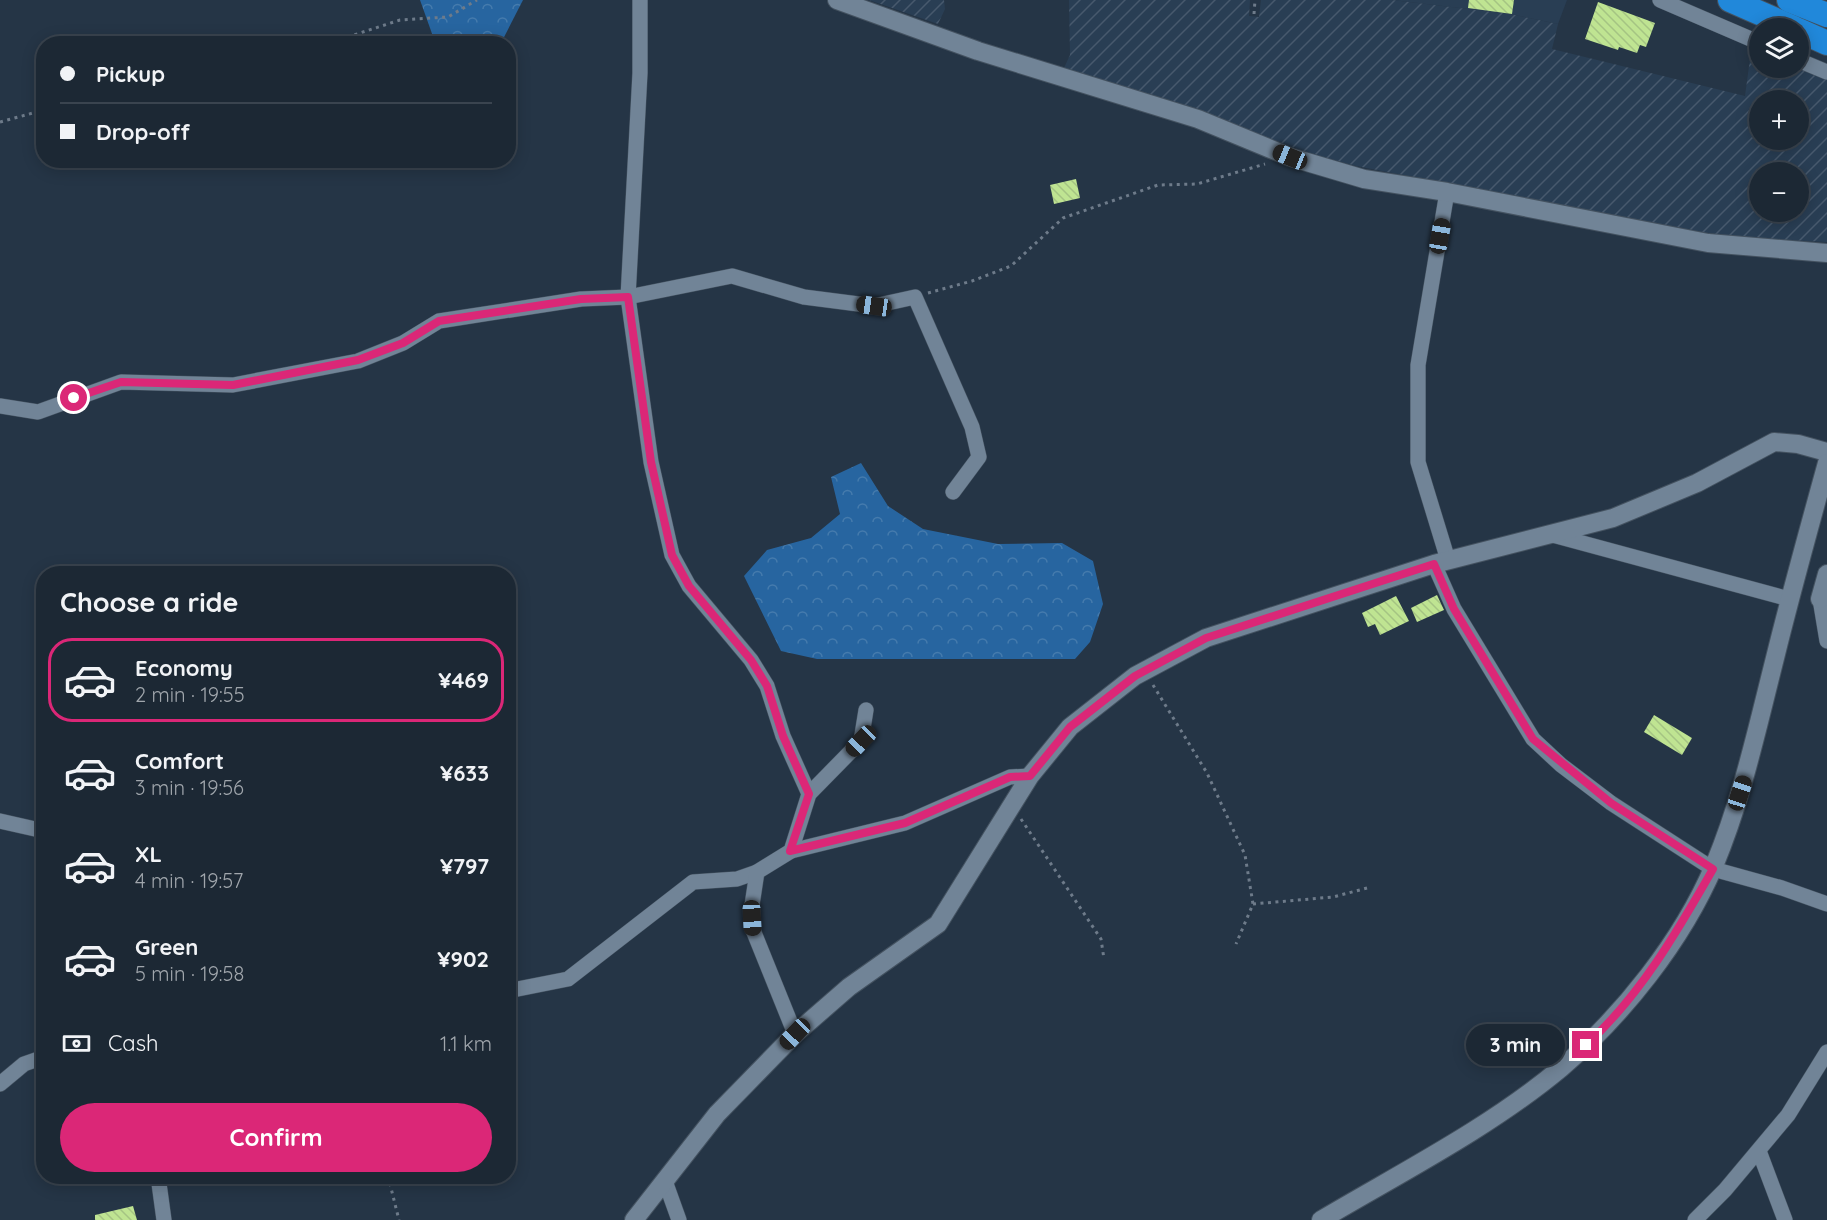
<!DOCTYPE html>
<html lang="en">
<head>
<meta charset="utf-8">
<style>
	:root { --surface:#1c2834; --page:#25303c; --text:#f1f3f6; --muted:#a0a6ac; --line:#3a444f; --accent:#db2777 }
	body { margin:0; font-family:Quicksand,sans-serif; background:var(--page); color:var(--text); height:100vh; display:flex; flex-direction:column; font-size:22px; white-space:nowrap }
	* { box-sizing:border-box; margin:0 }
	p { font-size:20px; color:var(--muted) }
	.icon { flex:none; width:33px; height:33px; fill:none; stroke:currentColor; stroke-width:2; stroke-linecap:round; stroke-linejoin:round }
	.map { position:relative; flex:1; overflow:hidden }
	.panel { position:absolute; left:36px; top:566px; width:480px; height:618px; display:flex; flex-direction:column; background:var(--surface); border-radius:24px; box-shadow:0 3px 15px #0003,0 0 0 2px var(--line) }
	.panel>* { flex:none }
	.hud { position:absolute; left:36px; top:36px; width:480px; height:132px; border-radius:24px; box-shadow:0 3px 15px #0003,0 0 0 2px var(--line); display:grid; align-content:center; height:132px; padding:0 24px; background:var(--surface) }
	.tools { position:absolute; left:1749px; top:18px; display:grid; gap:12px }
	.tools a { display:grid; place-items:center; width:60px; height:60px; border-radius:50%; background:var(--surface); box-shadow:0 3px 15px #0003,0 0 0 2px var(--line); font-size:30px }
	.end { position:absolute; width:27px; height:27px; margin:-14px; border:8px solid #db2777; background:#fff; box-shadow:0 0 0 3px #fff }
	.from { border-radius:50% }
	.bubble { position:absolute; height:42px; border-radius:21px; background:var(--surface); box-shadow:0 3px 15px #0003,0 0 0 2px var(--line); font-size:20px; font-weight:700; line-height:42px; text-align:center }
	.car { position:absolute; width:18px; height:36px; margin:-18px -9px; border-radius:8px; box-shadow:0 0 4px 2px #0007; background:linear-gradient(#222 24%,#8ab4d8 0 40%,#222 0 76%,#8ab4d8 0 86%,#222 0) }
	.hud b { display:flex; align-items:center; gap:21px; height:57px; font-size:22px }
	.hud b+b { border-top:2px solid var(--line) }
	.hud i { width:15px; height:15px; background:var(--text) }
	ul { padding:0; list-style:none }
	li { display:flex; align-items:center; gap:18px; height:84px; margin:0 12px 9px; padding:0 12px; border:3px solid transparent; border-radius:24px }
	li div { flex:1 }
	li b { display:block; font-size:22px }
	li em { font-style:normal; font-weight:700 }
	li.selected { border-color:var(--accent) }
	li>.icon { width:54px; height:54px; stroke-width:1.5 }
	h2 { padding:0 24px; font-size:27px; line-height:72px }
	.pay { display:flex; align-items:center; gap:15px; height:66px; padding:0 24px; font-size:22px }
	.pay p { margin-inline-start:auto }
	.action { display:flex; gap:12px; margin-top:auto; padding:12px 24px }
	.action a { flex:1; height:69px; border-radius:36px; background:var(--accent); color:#fff; font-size:24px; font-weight:700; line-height:69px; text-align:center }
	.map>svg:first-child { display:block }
	.built { fill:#293e54 }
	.industrial { fill:url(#industrial-furrows); fill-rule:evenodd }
	.forest { fill:url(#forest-crowns) }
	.building { fill:url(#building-back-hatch) }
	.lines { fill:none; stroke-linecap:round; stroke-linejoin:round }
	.minor-casing { stroke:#445260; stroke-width:16 }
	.tertiary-casing { stroke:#445260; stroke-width:20 }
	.trunk-casing { stroke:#445260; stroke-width:26 }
	.path { stroke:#6e7b8a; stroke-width:3; stroke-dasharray:3 4.5; stroke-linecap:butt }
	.minor { stroke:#718497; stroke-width:15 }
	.tertiary { stroke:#718497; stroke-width:18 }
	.trunk { stroke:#2188da; stroke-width:24 }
	.route { stroke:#db2777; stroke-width:8 }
</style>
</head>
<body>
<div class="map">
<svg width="1827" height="1220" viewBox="0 0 1827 1220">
	<defs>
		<pattern id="industrial-furrows" width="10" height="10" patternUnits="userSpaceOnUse" patternTransform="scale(1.5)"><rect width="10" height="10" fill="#293e54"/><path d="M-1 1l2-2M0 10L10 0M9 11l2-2" fill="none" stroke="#47596d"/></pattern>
		<pattern id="forest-crowns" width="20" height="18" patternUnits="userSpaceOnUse" patternTransform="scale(1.5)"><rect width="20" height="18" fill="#2765a0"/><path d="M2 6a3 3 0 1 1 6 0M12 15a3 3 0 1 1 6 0" fill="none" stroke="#457bad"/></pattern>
		<pattern id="building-back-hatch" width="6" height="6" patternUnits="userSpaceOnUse" patternTransform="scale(1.5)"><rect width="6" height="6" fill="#bfe492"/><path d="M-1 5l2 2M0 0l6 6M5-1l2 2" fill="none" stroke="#a5c483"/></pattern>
	</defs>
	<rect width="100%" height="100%" fill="#253546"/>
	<polygon class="built" points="1392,0 1567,0 1558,24 1510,14"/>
	<g class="industrial">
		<polygon points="869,0 944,0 945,9 938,24"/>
		<path d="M1069 0H1250L1249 16 1259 17 1261 0H1392L1510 14 1558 24 1552 49 1745 96 1752 44 1759 48 1760 68H1798L1827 77V242L1729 237 1356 166 1300 151 1064 68 1070 55ZM1760 100H1798V140H1760ZM1760 172H1798V212H1760Z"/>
	</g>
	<g class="forest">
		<polygon points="420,0 523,0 501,43 439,44 435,42"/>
		<polygon points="861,463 888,506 923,529 998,544 1062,543 1093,561 1103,604 1090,642 1075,659 817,659 781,651 744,576 767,550 811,538 840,514 831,477"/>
	</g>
	<g class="building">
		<polygon points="1469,0 1514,0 1512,14 1468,8"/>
		<polygon points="1598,2 1655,23 1646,47 1640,45 1637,53 1619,47 1618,50 1585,39"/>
		<polygon points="1076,179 1080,198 1054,204 1050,185"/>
		<polygon points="1437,595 1444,610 1417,622 1411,608"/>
		<polygon points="1396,596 1409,621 1380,635 1375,624 1368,627 1362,613"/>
		<polygon points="1654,715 1692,738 1682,755 1644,732"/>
		<polygon points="133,1206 137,1220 95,1220 95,1215"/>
	</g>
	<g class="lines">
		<g class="minor-casing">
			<g id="minor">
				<polyline points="640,0 640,73 628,297 651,462 672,555 689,586 751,660 767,686 783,736 809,794"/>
				<polyline points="1660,0 1760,43"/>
				<polyline points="1798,60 1827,72"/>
				<polyline points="1447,192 1418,365 1418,462 1448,560"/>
				<polyline points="0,406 38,412 121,382 233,385 358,361 403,343 439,321 581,299 628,297 732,276 804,297 874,306 915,297 972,427 979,457 953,492"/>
				<polyline points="1549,534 1789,599"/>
				<polyline points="1434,564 1454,609 1533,739 1561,765 1611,803 1713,869 1782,888 1827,904"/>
				<polyline points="1820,599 1827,641"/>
				<polyline points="0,821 44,831"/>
				<polyline points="791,851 905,823 1010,777 1030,776"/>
				<polyline points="508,991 568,979 693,882 737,879 757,872"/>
				<polyline points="795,1034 753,930 752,905 757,872 791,851 809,794 861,741 866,710"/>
				<polyline points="0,1084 24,1064 44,1057"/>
				<polyline points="1759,1151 1785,1220"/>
				<polyline points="158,1176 164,1220"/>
				<polyline points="665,1181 679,1220"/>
				<polyline points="1695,1220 1725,1190 1788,1115 1827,1052"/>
			</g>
		</g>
		<g class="tertiary-casing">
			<g id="tertiary">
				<polyline points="837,0 978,51 1198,119 1290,157 1364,179 1447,192 1708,243 1827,253"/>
				<polyline points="1820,599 1827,574"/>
				<polyline points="634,1220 717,1114 795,1034 849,987 938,924 1030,776 1070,727 1135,676 1206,638 1434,564 1613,518 1697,483 1774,442 1798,444 1827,452"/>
				<path d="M1321 1220C1402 1172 1489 1128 1561 1068 1623 1015 1682 941 1714 866 1742 799 1757 729 1775 658 1791 593 1809 528 1827 463"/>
			</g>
		</g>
		<g class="trunk-casing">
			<g id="trunk">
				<polyline points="1730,0 1794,28"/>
				<polyline points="1789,0 1827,15"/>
				<polyline points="1798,30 1827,43"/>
			</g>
		</g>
		<g class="path">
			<polyline points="1254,14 1255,0"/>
			<polyline points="313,44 314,44"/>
			<polyline points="326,44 400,20 448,17 477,0"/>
			<polyline points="0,122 44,110"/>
			<polyline points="928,293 972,281 1011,266 1063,218 1158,185 1197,184 1265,164"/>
			<polyline points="1153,685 1207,773 1245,855 1253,904 1236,944"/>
			<polyline points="1021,819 1101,939 1104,959"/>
			<polyline points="1253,904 1333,897 1371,887"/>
			<polyline points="388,1176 399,1220"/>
		</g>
		<use href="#minor" class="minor"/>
		<use href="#tertiary" class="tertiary"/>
		<use href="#trunk" class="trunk"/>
	</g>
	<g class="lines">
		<path class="route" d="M74 398 121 382 233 385 358 360 403 343 439 321 581 299 628 297 651 462 672 555 689 586 751 660 767 686 783 736 809 794 790 851 905 823 1010 777 1030 776 1070 727 1135 676 1206 638 1434 564 1454 609 1533 739 1611 803 1713 869C1677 932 1640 996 1586 1045"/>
	</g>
</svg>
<div class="tools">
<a><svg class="icon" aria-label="layers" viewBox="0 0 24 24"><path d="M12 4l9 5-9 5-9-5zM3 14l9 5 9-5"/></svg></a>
<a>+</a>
<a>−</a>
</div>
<i class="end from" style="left:74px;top:398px"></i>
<i class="end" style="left:1586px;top:1045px"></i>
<div class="bubble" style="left:1466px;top:1024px;width:99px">3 min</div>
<i class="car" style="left:1290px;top:157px;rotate:292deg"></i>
<i class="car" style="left:1440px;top:236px;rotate:10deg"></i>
<i class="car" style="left:874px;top:306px;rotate:278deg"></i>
<i class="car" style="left:861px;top:741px;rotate:224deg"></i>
<i class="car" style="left:1740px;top:793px;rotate:18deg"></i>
<i class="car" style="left:752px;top:918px;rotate:177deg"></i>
<i class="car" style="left:795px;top:1034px;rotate:224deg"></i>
<div class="hud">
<b><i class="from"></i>Pickup</b>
<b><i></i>Drop-off</b>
</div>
<section class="panel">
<h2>Choose a ride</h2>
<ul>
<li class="selected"><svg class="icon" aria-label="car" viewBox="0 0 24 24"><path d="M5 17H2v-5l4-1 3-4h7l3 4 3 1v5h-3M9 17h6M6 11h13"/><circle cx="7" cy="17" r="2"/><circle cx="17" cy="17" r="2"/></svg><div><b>Economy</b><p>2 min · 19:55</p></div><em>¥469</em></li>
<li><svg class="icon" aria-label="car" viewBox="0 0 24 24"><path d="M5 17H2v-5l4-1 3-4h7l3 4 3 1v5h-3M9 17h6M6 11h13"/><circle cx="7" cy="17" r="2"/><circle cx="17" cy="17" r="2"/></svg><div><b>Comfort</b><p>3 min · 19:56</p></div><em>¥633</em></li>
<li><svg class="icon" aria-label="car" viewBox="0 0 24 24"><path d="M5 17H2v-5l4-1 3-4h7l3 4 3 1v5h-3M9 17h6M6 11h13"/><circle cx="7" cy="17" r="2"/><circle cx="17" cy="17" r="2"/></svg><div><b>XL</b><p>4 min · 19:57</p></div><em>¥797</em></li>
<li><svg class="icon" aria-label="car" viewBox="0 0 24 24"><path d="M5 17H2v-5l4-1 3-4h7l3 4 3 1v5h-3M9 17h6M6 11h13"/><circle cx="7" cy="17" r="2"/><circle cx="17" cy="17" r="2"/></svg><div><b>Green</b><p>5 min · 19:58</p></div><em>¥902</em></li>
</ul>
<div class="pay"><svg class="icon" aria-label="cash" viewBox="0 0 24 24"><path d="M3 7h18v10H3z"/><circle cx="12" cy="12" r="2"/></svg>Cash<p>1.1 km</p></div>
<div class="action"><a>Confirm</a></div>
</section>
</div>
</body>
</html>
